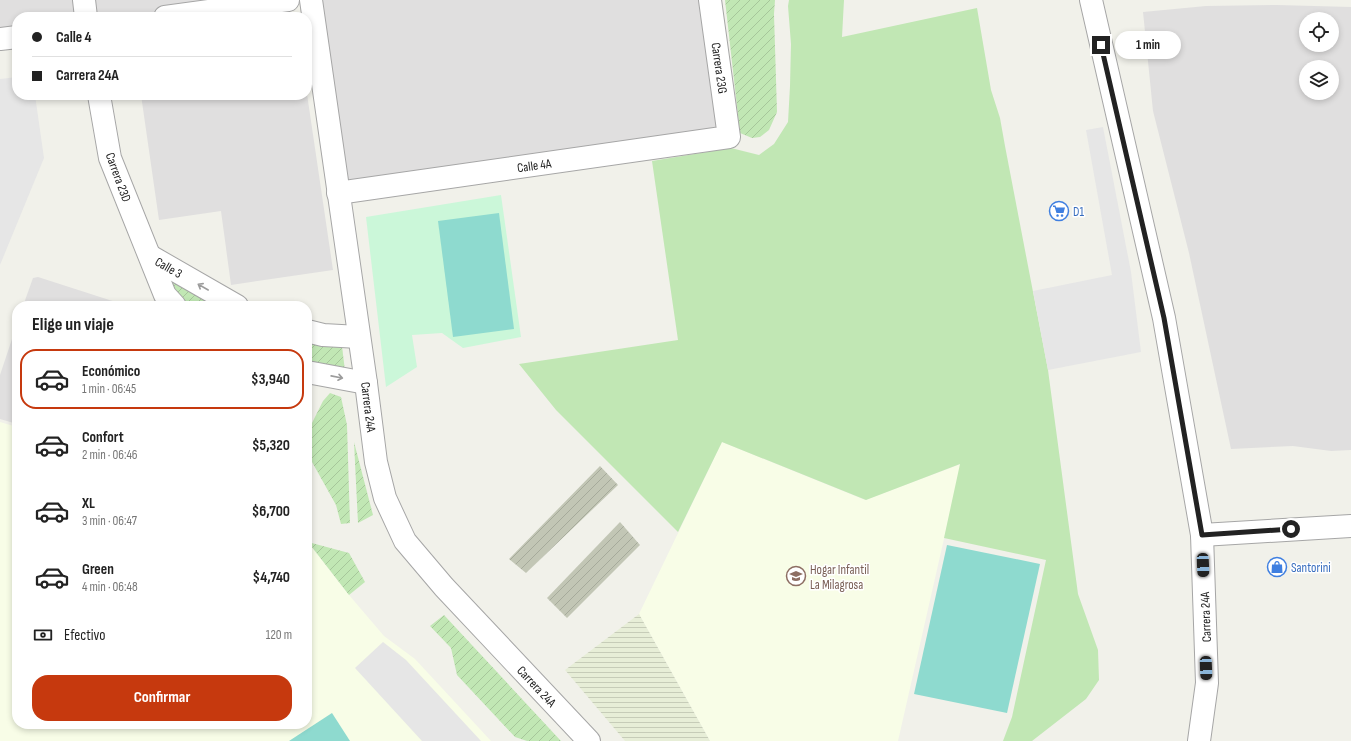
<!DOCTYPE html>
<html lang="es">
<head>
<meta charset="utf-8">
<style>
	:root { --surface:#fff; --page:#f2f2f2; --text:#222; --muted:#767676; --line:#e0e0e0; --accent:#c6390e }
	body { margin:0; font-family:"Sofia Sans Condensed",sans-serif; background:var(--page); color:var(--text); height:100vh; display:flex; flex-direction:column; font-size:15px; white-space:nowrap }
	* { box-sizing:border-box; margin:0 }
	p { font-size:13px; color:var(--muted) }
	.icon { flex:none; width:22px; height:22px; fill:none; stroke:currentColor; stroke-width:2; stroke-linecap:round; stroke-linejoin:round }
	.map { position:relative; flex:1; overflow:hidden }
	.panel { position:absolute; left:12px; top:301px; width:300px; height:428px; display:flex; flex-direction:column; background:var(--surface); border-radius:16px; box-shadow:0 2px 6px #0003 }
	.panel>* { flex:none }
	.banner { position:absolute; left:12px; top:12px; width:300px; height:88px; border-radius:16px; box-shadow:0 2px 6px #0003; display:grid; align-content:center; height:88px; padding:0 20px; background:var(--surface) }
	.controls { position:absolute; left:1299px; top:12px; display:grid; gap:8px }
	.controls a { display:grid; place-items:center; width:40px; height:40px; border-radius:50%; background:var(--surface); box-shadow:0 2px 6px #0003; font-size:20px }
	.end { position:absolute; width:18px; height:18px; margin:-9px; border:5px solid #222; background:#fff; box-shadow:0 0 0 2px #fff }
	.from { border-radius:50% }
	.bubble { position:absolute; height:28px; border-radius:14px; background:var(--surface); box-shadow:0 2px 6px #0003; font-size:13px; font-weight:700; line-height:28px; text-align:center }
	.car { position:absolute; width:12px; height:24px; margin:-12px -6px; border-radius:5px; box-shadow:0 0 3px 1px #0007; background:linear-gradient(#222 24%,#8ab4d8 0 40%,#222 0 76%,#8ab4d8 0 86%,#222 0) }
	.banner b { display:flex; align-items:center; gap:14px; height:38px; font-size:15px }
	.banner b+b { border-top:1px solid var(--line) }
	.banner i { width:10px; height:10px; background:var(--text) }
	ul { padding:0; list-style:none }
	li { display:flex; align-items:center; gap:12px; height:60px; margin:0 8px 6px; padding:0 12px; border:2px solid transparent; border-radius:16px }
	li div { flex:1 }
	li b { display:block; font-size:15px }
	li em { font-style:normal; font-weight:700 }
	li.on { border-color:var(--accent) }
	li>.icon { width:36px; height:36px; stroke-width:1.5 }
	h2 { padding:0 20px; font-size:18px; line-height:48px }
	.pay { display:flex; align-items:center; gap:10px; height:44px; padding:0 20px; font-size:15px }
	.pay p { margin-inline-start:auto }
	.action { display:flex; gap:8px; margin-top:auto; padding:8px 20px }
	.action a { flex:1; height:46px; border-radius:16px; background:var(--accent); color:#fff; font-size:16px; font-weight:700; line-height:46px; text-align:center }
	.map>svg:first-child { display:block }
	.residential { fill:#e0dfdf; fill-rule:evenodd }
	.education { fill:#f8fde7 }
	.construction { fill:url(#construction-furrows) }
	.farmland { fill:url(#farmland-rules) }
	.grass { fill:#c1e7b4 }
	.park { fill:#cbf7d9 }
	.garden { fill:url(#garden-furrows) }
	.pitch { fill:#8edacf }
	.parking { fill:#e6e6e6 }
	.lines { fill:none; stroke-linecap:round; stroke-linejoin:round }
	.minor-casing { stroke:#a6a6a6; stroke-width:24 }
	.tertiary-casing { stroke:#a6a6a6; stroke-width:24 }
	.minor { stroke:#fff; stroke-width:22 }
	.tertiary { stroke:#fff; stroke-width:22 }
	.oneway { stroke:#9c9c9c }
	.route { stroke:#222; stroke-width:5 }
	.labels { text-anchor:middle; stroke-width:3; stroke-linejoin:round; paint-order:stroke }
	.street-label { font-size:13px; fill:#222; stroke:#fff }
	.shop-label { font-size:13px; fill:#366cbe; stroke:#fff; text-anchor:start }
	.education-label { font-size:13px; fill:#785e54; stroke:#fff; text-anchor:start }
</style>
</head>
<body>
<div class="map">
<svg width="1351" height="741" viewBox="0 0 1351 741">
	<defs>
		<pattern id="construction-furrows" width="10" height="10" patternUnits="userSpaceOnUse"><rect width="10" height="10" fill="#c2c6b5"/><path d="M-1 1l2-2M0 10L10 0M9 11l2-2" fill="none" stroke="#a6aa9b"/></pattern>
		<pattern id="farmland-rules" width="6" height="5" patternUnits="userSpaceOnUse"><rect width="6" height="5" fill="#e7eed7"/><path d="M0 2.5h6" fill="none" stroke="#c6ccb8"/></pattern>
		<pattern id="garden-furrows" width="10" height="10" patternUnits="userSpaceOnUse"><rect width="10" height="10" fill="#c1e7b4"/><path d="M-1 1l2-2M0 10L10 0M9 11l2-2" fill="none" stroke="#a6c69a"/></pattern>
	</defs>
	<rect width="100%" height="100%" fill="#f1f1ea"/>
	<g class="residential">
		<polygon points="0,0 79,0 82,17 17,17 17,32 0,34"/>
		<polygon points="88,0 255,0 130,17 90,17"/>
		<polygon points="322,0 706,0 725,133 342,188"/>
		<path d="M1277 5 1351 7V450L1331 451 1293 446 1231 449 1189 253 1153 111 1143 12 1206 6ZM1306 19H1332V45H1306ZM1306 67H1332V93H1306Z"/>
		<polygon points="307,94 333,270 231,285 221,211 159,220 141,95"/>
		<polygon points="38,277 128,306 23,306 33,278"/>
		<polygon points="17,324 17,424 0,419 0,375"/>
	</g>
	<g class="education">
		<polygon points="0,422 17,427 17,724 307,724 307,541 349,595 384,636 415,659 491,741 0,741"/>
		<polygon points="722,442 865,500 961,464 898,741 710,741 639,614"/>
	</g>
	<g class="construction">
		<polygon points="600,466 618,485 526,573 509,559"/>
		<polygon points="620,522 640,545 567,618 547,598"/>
	</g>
	<polygon class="farmland" points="639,614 710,741 625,741 565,670"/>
	<polygon class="grass" points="789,0 844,0 842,37 977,8 991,90 1000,118 1005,146 1048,370 1078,594 1098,650 1099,680 1086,699 1032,741 1003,741 1012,717 1046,560 944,538 960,464 866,500 722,442 678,532 556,410 519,364 678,340 652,161 731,148 759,155 774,144 788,122 790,86 791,44 788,6"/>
	<polygon class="park" points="501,195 521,337 463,348 442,333 412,335 417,367 386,387 366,217"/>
	<g class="garden">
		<polygon points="725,0 775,0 774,14 777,112 769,130 760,137 752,138 740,133"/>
		<polygon points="163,272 217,306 184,306"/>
		<polygon points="307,340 342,346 345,371 307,363"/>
		<polygon points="330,393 341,397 347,425 350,523 341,524 336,505 307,453 307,433 323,401"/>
		<polygon points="354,442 373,515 358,523"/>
		<polygon points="308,542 349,553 365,582 349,595"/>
		<polygon points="444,615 561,741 527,741 515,737 457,675 451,648 430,626"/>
	</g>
	<g class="pitch">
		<polygon points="499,213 514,329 453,337 438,221"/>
		<polygon points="947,545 1040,564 1007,713 914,694"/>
		<polygon points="332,713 350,741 289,741"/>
	</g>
	<g class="parking">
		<polygon points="17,77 17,95 35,95 44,158 0,265 0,79"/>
		<polygon points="1103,127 1131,272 1141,352 1048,370 1033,291 1112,275 1086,130"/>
		<polygon points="383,642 406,660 481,741 422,741 355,668"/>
	</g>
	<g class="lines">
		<g class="minor-casing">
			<g id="minor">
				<polyline points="84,0 86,17"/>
				<polyline points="165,17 288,0"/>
				<polyline points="0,39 17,37"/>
				<polyline points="99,95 110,158 165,295 175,306"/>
				<polyline points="338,193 729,137 710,0"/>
				<polyline points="150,256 237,306"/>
				<polyline points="307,331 323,335 359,337"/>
				<polyline points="307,372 366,383"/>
				<polyline points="1202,535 1351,526"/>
			</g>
		</g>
		<g class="tertiary-casing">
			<g id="tertiary">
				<polyline points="311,0 366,383 376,462 385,498 405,541 444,587 589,741"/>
				<polyline points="1091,0 1164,318 1202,535 1207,683 1199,741"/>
			</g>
		</g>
		<use href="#minor" class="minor"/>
		<use href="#tertiary" class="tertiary"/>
	</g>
	<defs><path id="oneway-shaft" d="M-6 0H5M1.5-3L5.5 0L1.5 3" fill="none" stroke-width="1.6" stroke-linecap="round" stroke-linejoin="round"/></defs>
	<g class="oneway">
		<use href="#oneway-shaft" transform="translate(203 287) rotate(-150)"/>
		<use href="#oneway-shaft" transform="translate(337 377) rotate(11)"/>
	</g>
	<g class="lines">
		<polyline class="route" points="1101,45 1164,318 1202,535 1291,529"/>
	</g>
	<defs>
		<g id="supermarket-ring" transform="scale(1)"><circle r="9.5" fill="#fff" stroke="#3f7fe0" stroke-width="1.5"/><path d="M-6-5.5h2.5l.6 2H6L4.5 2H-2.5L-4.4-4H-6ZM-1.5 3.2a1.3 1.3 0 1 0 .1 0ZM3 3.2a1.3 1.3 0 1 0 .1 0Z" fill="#3f7fe0"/></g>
		<g id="shop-ring" transform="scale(1)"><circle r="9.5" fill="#fff" stroke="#3f7fe0" stroke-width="1.5"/><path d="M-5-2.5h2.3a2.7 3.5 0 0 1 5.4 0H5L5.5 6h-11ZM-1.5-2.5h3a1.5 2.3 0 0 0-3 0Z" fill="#3f7fe0"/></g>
		<g id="school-ring" transform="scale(1)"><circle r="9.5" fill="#fff" stroke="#8d6e63" stroke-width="1.5"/><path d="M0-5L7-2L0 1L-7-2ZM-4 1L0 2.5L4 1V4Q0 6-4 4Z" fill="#8d6e63"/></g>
	</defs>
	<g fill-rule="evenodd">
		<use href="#supermarket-ring" x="1059" y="211"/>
		<use href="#shop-ring" x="1277" y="567"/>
		<use href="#school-ring" x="796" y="576"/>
	</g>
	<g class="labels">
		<g class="street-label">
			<text transform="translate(720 68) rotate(82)" y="5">Carrera 23G</text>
			<text transform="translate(534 165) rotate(-8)" y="5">Calle 4A</text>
			<text transform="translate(119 177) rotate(70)" y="5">Carrera 23D</text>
			<text transform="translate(169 267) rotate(30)" y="5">Calle 3</text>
			<text transform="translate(369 407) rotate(83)" y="5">Carrera 24A</text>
			<text transform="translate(1205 617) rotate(-92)" y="5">Carrera 24A</text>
			<text transform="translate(537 686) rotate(47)" y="5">Carrera 24A</text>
		</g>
		<g class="shop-label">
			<text x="1073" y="216">D1</text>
			<text x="1291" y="572">Santorini</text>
		</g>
		<g class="education-label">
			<text x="810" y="574">Hogar Infantil<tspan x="810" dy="15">La Milagrosa</tspan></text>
		</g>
	</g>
</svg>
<div class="controls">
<a><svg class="icon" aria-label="locate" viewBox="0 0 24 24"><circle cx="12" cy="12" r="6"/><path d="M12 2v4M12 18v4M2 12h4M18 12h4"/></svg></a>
<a><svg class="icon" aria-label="layers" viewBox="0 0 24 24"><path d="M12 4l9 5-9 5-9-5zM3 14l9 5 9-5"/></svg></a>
</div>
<i class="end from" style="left:1291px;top:529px"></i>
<i class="end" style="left:1101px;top:45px"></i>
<div class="bubble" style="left:1115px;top:31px;width:66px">1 min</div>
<i class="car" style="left:1203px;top:565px;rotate:178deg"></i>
<i class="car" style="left:1206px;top:668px;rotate:178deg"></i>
<div class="banner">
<b><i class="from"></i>Calle 4</b>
<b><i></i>Carrera 24A</b>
</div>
<section class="panel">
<h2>Elige un viaje</h2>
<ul>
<li class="on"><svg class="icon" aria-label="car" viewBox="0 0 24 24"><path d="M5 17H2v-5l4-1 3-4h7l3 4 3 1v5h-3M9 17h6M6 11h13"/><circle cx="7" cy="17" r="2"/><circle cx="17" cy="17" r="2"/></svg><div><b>Económico</b><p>1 min · 06:45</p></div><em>$3,940</em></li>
<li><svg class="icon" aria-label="car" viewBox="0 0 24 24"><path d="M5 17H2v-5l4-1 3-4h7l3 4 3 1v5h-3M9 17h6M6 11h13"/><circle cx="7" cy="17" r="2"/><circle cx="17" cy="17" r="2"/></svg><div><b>Confort</b><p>2 min · 06:46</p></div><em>$5,320</em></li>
<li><svg class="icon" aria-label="car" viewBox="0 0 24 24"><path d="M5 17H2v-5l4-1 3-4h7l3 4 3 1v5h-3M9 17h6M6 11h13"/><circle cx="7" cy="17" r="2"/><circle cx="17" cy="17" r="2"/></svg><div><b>XL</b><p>3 min · 06:47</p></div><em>$6,700</em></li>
<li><svg class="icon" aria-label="car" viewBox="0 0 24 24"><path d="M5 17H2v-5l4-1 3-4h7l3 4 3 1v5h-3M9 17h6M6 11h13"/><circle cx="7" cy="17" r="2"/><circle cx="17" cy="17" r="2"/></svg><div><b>Green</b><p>4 min · 06:48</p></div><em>$4,740</em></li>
</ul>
<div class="pay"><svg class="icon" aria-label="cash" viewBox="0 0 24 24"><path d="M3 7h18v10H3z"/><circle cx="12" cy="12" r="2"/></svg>Efectivo<p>120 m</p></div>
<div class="action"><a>Confirmar</a></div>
</section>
</div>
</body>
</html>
